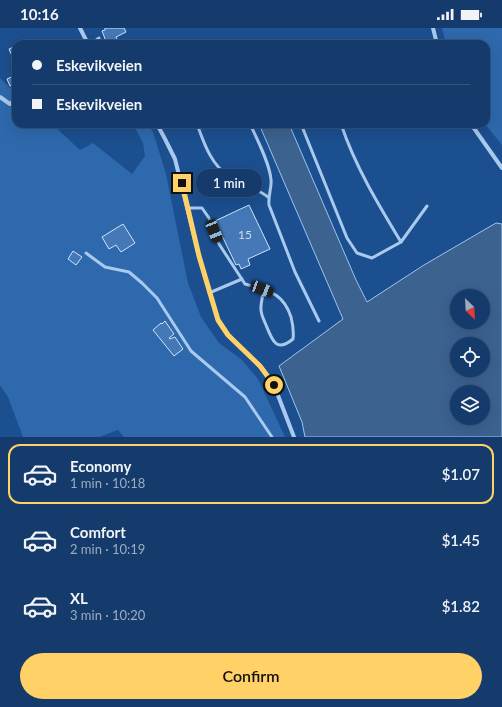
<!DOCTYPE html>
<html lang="en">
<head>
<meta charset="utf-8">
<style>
	:root { --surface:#143b6b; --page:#214673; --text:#f1f3f6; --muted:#9dadc1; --line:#33557e; --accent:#ffd166 }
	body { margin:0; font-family:Lato,sans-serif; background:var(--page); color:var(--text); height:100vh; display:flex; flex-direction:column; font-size:15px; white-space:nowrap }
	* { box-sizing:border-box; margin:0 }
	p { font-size:13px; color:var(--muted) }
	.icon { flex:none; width:22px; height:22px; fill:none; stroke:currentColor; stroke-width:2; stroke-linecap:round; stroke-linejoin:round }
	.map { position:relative; height:409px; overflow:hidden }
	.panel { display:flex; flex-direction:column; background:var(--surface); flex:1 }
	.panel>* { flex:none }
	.top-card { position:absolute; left:12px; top:12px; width:478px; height:88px; border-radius:12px; box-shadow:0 4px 16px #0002,0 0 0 1px var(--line); display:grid; align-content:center; height:88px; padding:0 20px; background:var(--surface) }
	.needle { width:26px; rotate:155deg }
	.tools { position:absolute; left:450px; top:261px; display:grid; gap:8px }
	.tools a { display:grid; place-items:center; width:40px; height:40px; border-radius:50%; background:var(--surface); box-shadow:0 4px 16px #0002,0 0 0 1px var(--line); font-size:20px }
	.end { position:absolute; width:18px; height:18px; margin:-9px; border:5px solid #ffd166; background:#111; box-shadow:0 0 0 2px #111 }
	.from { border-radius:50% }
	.bubble { position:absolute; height:28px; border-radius:14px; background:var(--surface); box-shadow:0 4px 16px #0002,0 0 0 1px var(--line); font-size:13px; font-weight:600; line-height:28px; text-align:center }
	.car { position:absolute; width:12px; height:24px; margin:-12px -6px; border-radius:5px; box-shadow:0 0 3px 1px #0007; background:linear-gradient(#222 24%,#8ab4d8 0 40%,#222 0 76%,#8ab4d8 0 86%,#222 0) }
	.top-card b { display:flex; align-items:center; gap:14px; height:38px; font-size:15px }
	.top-card b+b { border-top:1px solid var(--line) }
	.top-card i { width:10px; height:10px; background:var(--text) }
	ul { padding:7px 0 0; list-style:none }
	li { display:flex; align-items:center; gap:12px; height:60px; margin:0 8px 6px; padding:0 12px; border:2px solid transparent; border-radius:12px }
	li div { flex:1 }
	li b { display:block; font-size:15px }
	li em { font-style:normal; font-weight:600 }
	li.on { border-color:var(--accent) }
	li>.icon { width:36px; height:36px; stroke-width:1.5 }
	.primary-button { display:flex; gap:8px; margin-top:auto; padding:8px 20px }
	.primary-button a { flex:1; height:46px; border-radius:24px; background:var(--accent); color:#111; font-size:16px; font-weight:600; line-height:46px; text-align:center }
	.status { display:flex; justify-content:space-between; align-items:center; height:28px; padding:0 20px; background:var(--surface); direction:ltr }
	.status svg { height:11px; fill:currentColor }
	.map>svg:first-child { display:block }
	.green { fill:#2e69ad }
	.water { fill:#3c6290; stroke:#9cc4f0; fill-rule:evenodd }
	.building { fill:#4478b7; stroke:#cfe3fa }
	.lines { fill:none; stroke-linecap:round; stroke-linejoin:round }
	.service { stroke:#a9c9ee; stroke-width:3 }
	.minor { stroke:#a9c9ee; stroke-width:4 }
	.route { stroke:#ffd166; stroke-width:5 }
	.labels { text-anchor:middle; stroke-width:3; stroke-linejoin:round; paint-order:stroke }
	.number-label { font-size:12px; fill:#d0dded }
</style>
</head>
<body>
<div class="status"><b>10:16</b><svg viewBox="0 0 49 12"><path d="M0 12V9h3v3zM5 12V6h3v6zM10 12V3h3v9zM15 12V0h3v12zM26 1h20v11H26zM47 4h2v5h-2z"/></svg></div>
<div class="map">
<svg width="502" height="409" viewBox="0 0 502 409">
	<rect width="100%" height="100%" fill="#1b4f8f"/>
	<g class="green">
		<polygon points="442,0 502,0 502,117 485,96 486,16 446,16"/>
		<polygon points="0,50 16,66 16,96 52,96 80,122 93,115 132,146 145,128 143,115 133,96 147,96 153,104 166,146 188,255 201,289 219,315 241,331 258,351 285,409 124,409 118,402 99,409 23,409 8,369 0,357"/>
	</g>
	<path class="water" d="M259 96H289L356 252 367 274 424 237 496 195 502 196V409H305L302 394 279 338 343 291ZM457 268H483V294H457ZM457 316H483V342H457ZM457 364H483V390H457Z"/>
	<g class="building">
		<polygon points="105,0 124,0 126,4 116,9 118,13 107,16 102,3 105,2"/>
		<polygon points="157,13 158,16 149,16"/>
		<polygon points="16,18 16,29 13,30 9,21"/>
		<polygon points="16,47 16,64 13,57 10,58 7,51"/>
		<polygon points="65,96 73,96 69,100"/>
		<polygon points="249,177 270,221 248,231 250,237 241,241 239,236 236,237 215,193"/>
		<polygon points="123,196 135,215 121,224 116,217 109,221 102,209"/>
		<polygon points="73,223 82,229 76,237 68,231"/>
		<polygon points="165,293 174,306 169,310 170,311 175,309 183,321 174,328 153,302 161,295 162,296"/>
	</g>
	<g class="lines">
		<g class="service">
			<polyline points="91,16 99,10"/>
			<path d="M197 96C204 115 211 137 229 148 242 156 256 160 268 169"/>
			<path d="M250 96C257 111 270 136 271 152 272 159 268 167 269 177L295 244 319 293"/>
			<polyline points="301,96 347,210 357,225 372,230 401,214 427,178"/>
			<path d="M341 96C355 138 378 176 401 214"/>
			<path d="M188 180H202L209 190 219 216 245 256C268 263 283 264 291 289 293 297 294 303 293 311 276 325 272 312 266 297 264 292 260 285 261 279 261 272 264 268 262 261"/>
			<polyline points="86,225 105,239 129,244 142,255 157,270 191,323 245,369 272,409"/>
			<polyline points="209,265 242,251"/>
		</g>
		<g class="minor">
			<polyline points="80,0 88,16"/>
			<polyline points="433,0 437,16"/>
			<polyline points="0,69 10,76 16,72"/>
			<polyline points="157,96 165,111 175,131 199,228 218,292 228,307 260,338 274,357 294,409"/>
			<polyline points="471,96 502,140"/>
		</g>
	</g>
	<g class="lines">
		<polyline class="route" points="182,155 199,228 218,292 228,307 260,338 274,357"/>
	</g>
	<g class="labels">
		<g class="number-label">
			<text x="245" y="211">15</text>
		</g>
	</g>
</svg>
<div class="tools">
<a><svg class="needle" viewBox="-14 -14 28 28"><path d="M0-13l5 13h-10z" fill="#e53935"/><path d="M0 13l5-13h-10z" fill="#9dadc1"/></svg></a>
<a><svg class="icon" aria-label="locate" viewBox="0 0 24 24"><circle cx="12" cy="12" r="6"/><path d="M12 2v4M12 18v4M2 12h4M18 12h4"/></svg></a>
<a><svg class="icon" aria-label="layers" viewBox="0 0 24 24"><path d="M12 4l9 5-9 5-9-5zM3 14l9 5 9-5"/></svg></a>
</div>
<i class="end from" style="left:274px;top:357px"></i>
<i class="end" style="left:182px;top:155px"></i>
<div class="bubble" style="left:196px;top:141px;width:66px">1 min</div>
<i class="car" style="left:214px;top:203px;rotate:158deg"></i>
<i class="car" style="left:262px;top:261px;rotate:111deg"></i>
<div class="top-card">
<b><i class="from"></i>Eskevikveien</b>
<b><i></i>Eskevikveien</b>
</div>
</div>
<section class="panel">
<ul>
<li class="on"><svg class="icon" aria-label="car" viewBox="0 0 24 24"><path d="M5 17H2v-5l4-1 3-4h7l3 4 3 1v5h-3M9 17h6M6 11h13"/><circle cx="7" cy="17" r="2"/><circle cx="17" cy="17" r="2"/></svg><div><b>Economy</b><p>1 min · 10:18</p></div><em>$1.07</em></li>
<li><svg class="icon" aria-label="car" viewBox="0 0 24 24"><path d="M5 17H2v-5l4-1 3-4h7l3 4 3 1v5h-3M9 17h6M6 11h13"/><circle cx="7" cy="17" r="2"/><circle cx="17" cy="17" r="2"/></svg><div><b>Comfort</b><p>2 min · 10:19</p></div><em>$1.45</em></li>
<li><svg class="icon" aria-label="car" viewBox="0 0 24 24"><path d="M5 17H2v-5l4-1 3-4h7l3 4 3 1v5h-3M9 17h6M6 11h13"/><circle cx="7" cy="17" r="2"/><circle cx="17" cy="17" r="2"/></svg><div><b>XL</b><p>3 min · 10:20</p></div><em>$1.82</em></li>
</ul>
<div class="primary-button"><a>Confirm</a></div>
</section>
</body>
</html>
